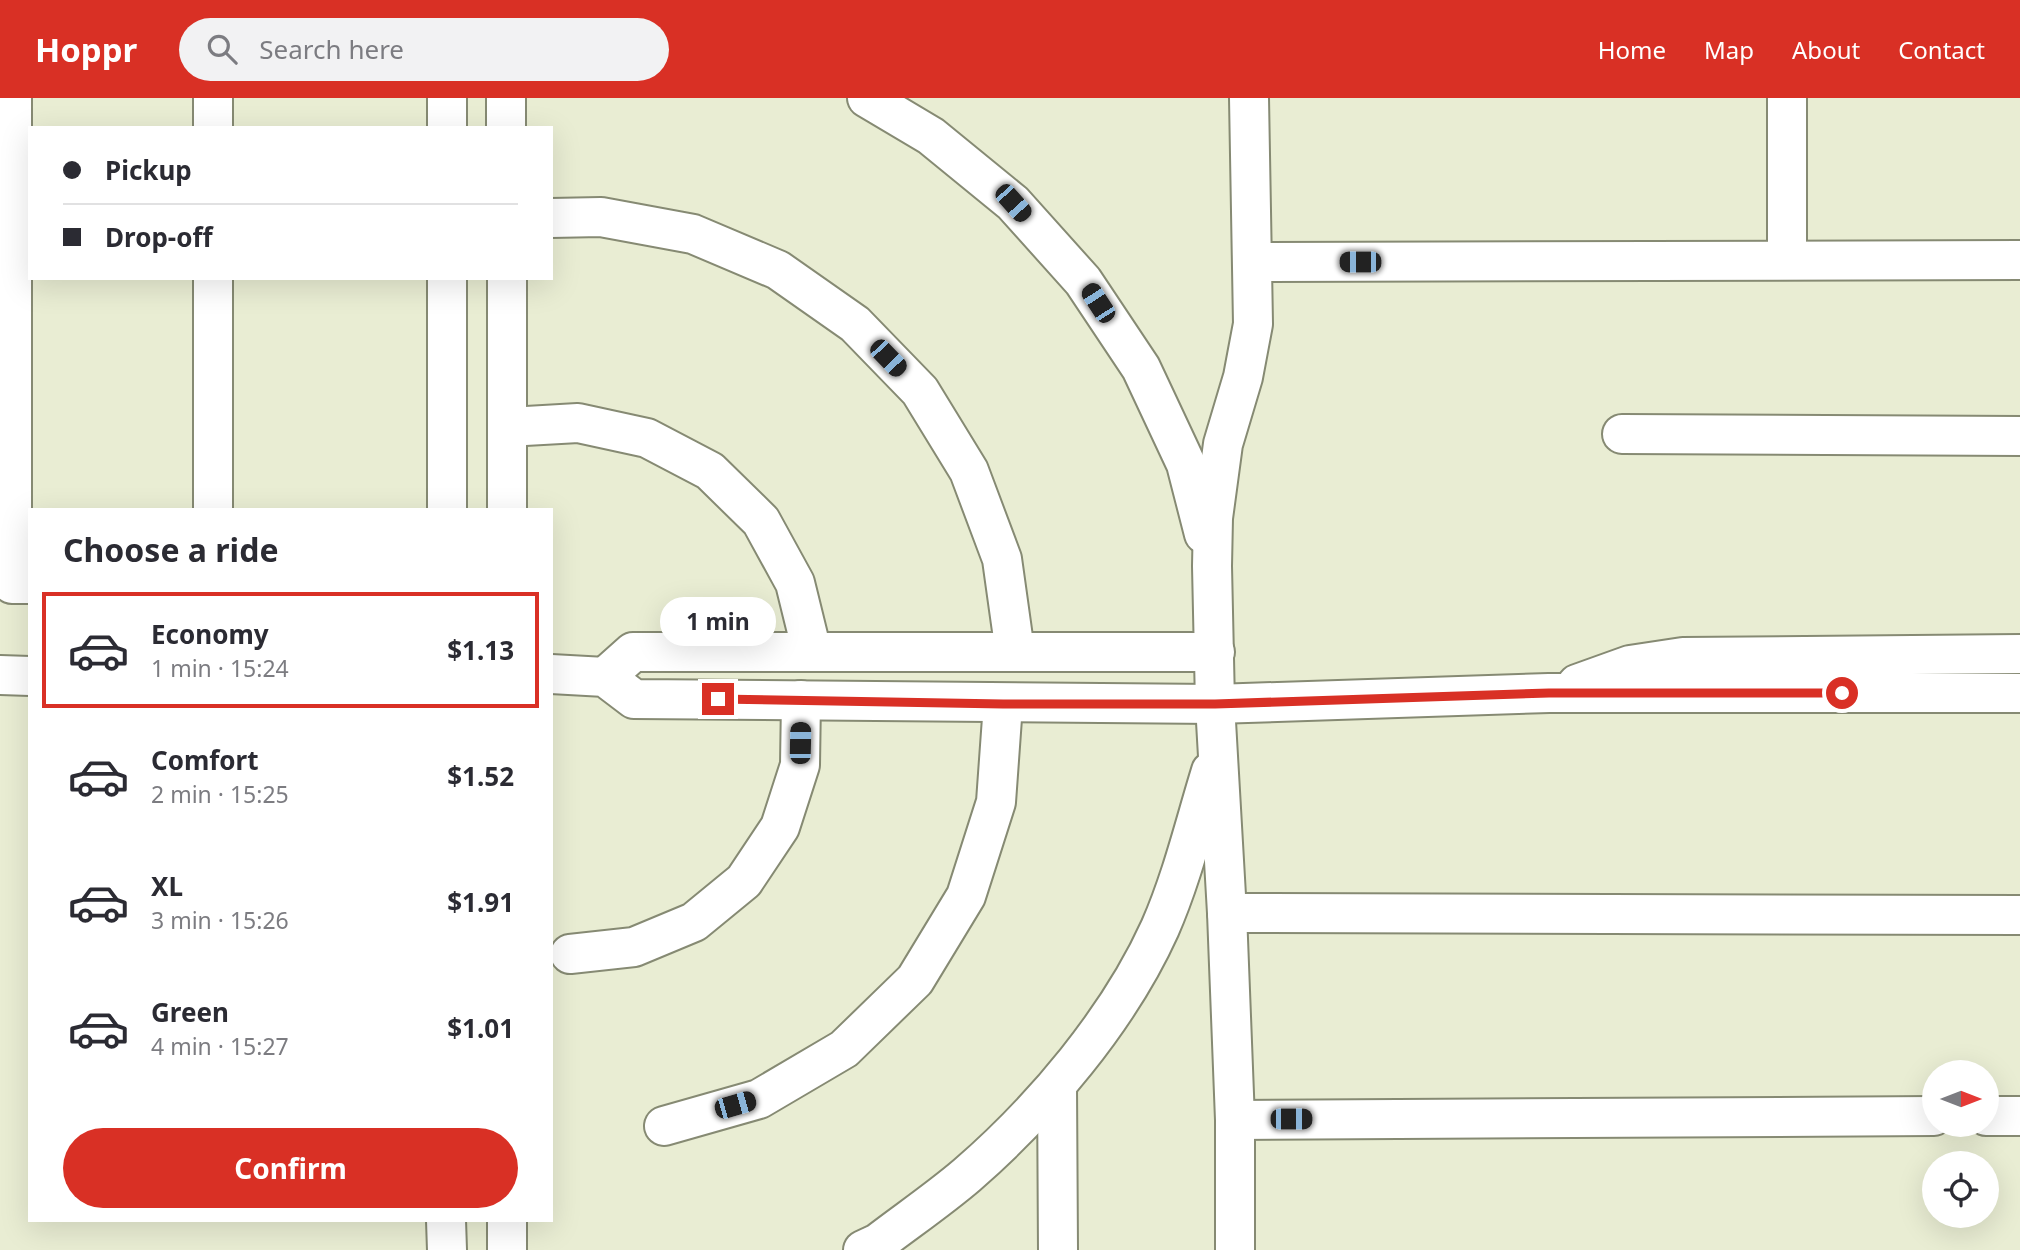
<!DOCTYPE html>
<html lang="en">
<head>
<meta charset="utf-8">
<style>
	:root { --surface:#fff; --page:#f2f2f3; --text:#2b2b33; --muted:#7c7c81; --line:#e1e1e2; --accent:#d93025 }
	body { margin:0; font-family:"Noto Sans",sans-serif; background:var(--page); color:var(--text); height:100vh; display:flex; flex-direction:column; font-size:26px; white-space:nowrap }
	* { box-sizing:border-box; margin:0 }
	p { font-size:23px; color:var(--muted) }
	.icon { flex:none; width:38px; height:38px; fill:none; stroke:currentColor; stroke-width:2; stroke-linecap:round; stroke-linejoin:round }
	.map { position:relative; flex:1; overflow:hidden }
	.side { position:absolute; left:28px; top:410px; width:525px; height:714px; display:flex; flex-direction:column; background:var(--surface); border-radius:0px; box-shadow:0 7px 28px #0002 }
	.side>* { flex:none }
	.hud { position:absolute; left:28px; top:28px; width:525px; height:154px; border-radius:0px; box-shadow:0 7px 28px #0002; display:grid; align-content:center; height:154px; padding:0 35px; background:var(--surface) }
	.needle { width:46px; rotate:90deg }
	.controls { position:absolute; left:1922px; top:962px; display:grid; gap:14px }
	.controls a { display:grid; place-items:center; width:77px; height:77px; border-radius:50%; background:var(--surface); box-shadow:0 7px 28px #0002; font-size:35px }
	.end { position:absolute; width:32px; height:32px; margin:-16px; border:9px solid #d93025; background:#fff; box-shadow:0 0 0 4px #fff }
	.from { border-radius:50% }
	.bubble { position:absolute; height:49px; border-radius:24px; background:var(--surface); box-shadow:0 7px 28px #0002; font-size:23px; font-weight:700; line-height:49px; text-align:center }
	.car { position:absolute; width:21px; height:42px; margin:-21px -10px; border-radius:9px; box-shadow:0 0 5px 2px #0007; background:linear-gradient(#222 24%,#8ab4d8 0 40%,#222 0 76%,#8ab4d8 0 86%,#222 0) }
	.hud b { display:flex; align-items:center; gap:24px; height:66px; font-size:26px }
	.hud b+b { border-top:2px solid var(--line) }
	.hud i { width:18px; height:18px; background:var(--text) }
	ul { padding:0; list-style:none }
	li { display:flex; align-items:center; gap:21px; height:116px; margin:0 14px 10px; padding:0 21px; border:4px solid transparent; border-radius:0px }
	li div { flex:1 }
	li b { display:block; font-size:26px }
	li em { font-style:normal; font-weight:700 }
	li.on { border-color:var(--accent) }
	li>.icon { width:63px; height:63px; stroke-width:1.5 }
	h2 { padding:0 35px; font-size:32px; line-height:84px }
	.action { display:flex; gap:14px; margin-top:auto; padding:14px 35px }
	.action a { flex:1; height:80px; border-radius:42px; background:var(--accent); color:#fff; font-size:28px; font-weight:700; line-height:80px; text-align:center }
	header { display:flex; align-items:center; gap:42px; box-sizing:border-box; height:98px; padding:0 35px; background:var(--accent); color:#fff }
	header strong { font-size:33px }
	nav { display:flex; gap:38px; margin-inline-start:auto; font-size:24px }
	.search { width:490px; height:63px; background:var(--page); display:flex; align-items:center; gap:18px; box-sizing:border-box; padding:0 24px; border-radius:38px; color:var(--muted); font-size:26px }
	.map>svg:first-child { display:block }
	.lines { fill:none; stroke-linecap:round; stroke-linejoin:round }
	.minor-casing { stroke:#868a73; stroke-width:42 }
	.minor { stroke:#fff; stroke-width:38 }
	.route { stroke:#d93025; stroke-width:9 }
</style>
</head>
<body>
<header>
<strong>Hoppr</strong>
<div class="search"><svg class="icon" aria-label="search" viewBox="0 0 24 24"><circle cx="10" cy="10" r="6"/><path d="M15 15l6 6"/></svg>Search here</div>
<nav><a>Home</a><a>Map</a><a>About</a><a>Contact</a></nav>
</header>
<div class="map">
<svg width="2020" height="1152" viewBox="0 0 2020 1152">
	<rect width="100%" height="100%" fill="#e9edd3"/>
	<g class="lines">
		<g class="minor-casing">
			<g id="minor">
				<polyline points="12,0 12,486 30,486"/>
				<polyline points="447,0 447,30"/>
				<polyline points="506,0 506,30"/>
				<polyline points="867,0 931,38 1013,105 1083,183 1141,270 1186,366 1204,436"/>
				<polyline points="1787,0 1787,162"/>
				<polyline points="213,30 213,0"/>
				<polyline points="551,120 601,119 693,136 778,172 855,226 920,293 969,373 1002,461 1015,554"/>
				<polyline points="1253,164 2020,162"/>
				<polyline points="447,180 447,411"/>
				<polyline points="507,329 578,325 647,340 710,373 761,423 795,485 812,554"/>
				<polyline points="1622,336 2020,338"/>
				<polyline points="213,411 213,180"/>
				<polyline points="507,411 507,180"/>
				<polyline points="551,576 605,579 634,601 1215,606 1549,595 2020,595"/>
				<polyline points="0,577 30,578"/>
				<polyline points="605,579 633,554 1215,554"/>
				<polyline points="1577,586 1630,567 1683,559 2020,556"/>
				<polyline points="1227,815 2020,817"/>
				<polyline points="570,856 634,849 694,824 744,783 780,729 800,667 801,602"/>
				<polyline points="1057,988 1058,1152"/>
				<polyline points="1986,1018 2020,1018"/>
				<polyline points="1235,1022 1934,1018"/>
				<polyline points="664,1028 759,1001 844,951 915,882 966,798 996,704 1003,606"/>
				<polyline points="446,1122 447,1152"/>
				<polyline points="507,1122 507,1152"/>
				<path d="M863 1152 878 1145C908 1122 939 1101 967 1077 1042 1012 1119 921 1160 830 1182 780 1195 725 1211 673"/>
				<polyline points="1235,1152 1235,1022 1227,815 1215,606 1212,468 1213,420 1223,346 1243,279 1253,226 1249,0"/>
			</g>
		</g>
		<use href="#minor" class="minor"/>
	</g>
	<g class="lines">
		<polyline class="route" points="718,601 1003,606 1215,606 1549,595 1842,595"/>
	</g>
</svg>
<div class="controls">
<a><svg class="needle" viewBox="-14 -14 28 28"><path d="M0-13l5 13h-10z" fill="#e53935"/><path d="M0 13l5-13h-10z" fill="#7c7c81"/></svg></a>
<a><svg class="icon" aria-label="locate" viewBox="0 0 24 24"><circle cx="12" cy="12" r="6"/><path d="M12 2v4M12 18v4M2 12h4M18 12h4"/></svg></a>
</div>
<i class="end from" style="left:1842px;top:595px"></i>
<i class="end" style="left:718px;top:601px"></i>
<div class="bubble" style="left:660px;top:499px;width:116px">1 min</div>
<i class="car" style="left:1013px;top:105px;rotate:138deg"></i>
<i class="car" style="left:1360px;top:164px;rotate:270deg"></i>
<i class="car" style="left:1098px;top:205px;rotate:327deg"></i>
<i class="car" style="left:888px;top:260px;rotate:136deg"></i>
<i class="car" style="left:800px;top:645px;rotate:1deg"></i>
<i class="car" style="left:735px;top:1007px;rotate:74deg"></i>
<i class="car" style="left:1291px;top:1021px;rotate:90deg"></i>
<div class="hud">
<b><i class="from"></i>Pickup</b>
<b><i></i>Drop-off</b>
</div>
<section class="side">
<h2>Choose a ride</h2>
<ul>
<li class="on"><svg class="icon" aria-label="car" viewBox="0 0 24 24"><path d="M5 17H2v-5l4-1 3-4h7l3 4 3 1v5h-3M9 17h6M6 11h13"/><circle cx="7" cy="17" r="2"/><circle cx="17" cy="17" r="2"/></svg><div><b>Economy</b><p>1 min · 15:24</p></div><em>$1.13</em></li>
<li><svg class="icon" aria-label="car" viewBox="0 0 24 24"><path d="M5 17H2v-5l4-1 3-4h7l3 4 3 1v5h-3M9 17h6M6 11h13"/><circle cx="7" cy="17" r="2"/><circle cx="17" cy="17" r="2"/></svg><div><b>Comfort</b><p>2 min · 15:25</p></div><em>$1.52</em></li>
<li><svg class="icon" aria-label="car" viewBox="0 0 24 24"><path d="M5 17H2v-5l4-1 3-4h7l3 4 3 1v5h-3M9 17h6M6 11h13"/><circle cx="7" cy="17" r="2"/><circle cx="17" cy="17" r="2"/></svg><div><b>XL</b><p>3 min · 15:26</p></div><em>$1.91</em></li>
<li><svg class="icon" aria-label="car" viewBox="0 0 24 24"><path d="M5 17H2v-5l4-1 3-4h7l3 4 3 1v5h-3M9 17h6M6 11h13"/><circle cx="7" cy="17" r="2"/><circle cx="17" cy="17" r="2"/></svg><div><b>Green</b><p>4 min · 15:27</p></div><em>$1.01</em></li>
</ul>
<div class="action"><a>Confirm</a></div>
</section>
</div>
</body>
</html>
